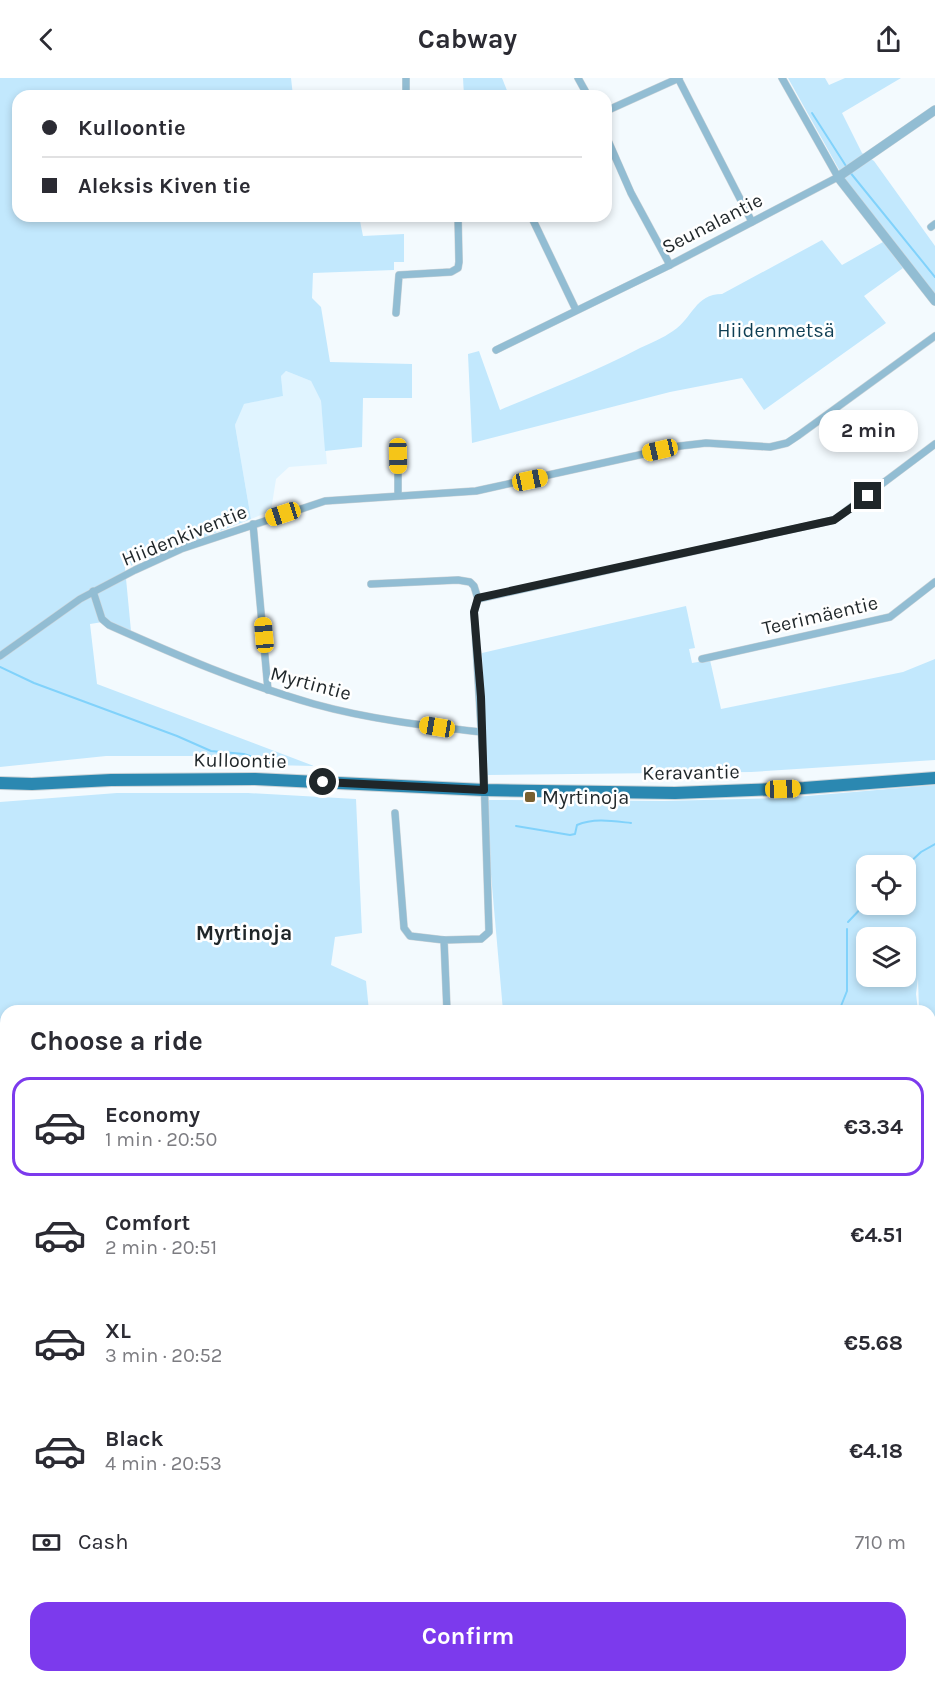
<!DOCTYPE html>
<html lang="en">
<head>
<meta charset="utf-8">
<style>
	:root { --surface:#fff; --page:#f2f2f3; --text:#2b2b33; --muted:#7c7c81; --line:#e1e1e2; --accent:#7c3aed }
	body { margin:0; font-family:Karla,sans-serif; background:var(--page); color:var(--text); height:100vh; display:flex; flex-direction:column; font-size:22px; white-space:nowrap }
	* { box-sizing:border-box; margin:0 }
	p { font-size:20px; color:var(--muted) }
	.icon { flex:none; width:33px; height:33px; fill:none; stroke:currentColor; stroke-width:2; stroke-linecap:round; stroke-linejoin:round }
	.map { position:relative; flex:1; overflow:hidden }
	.sheet { position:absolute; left:0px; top:927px; width:936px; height:678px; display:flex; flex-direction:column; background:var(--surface); border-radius:18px 18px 0 0; box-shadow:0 3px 9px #0003 }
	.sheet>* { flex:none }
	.hud { position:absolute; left:12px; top:12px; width:600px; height:132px; border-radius:18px; box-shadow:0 3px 9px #0003; display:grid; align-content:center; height:132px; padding:0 30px; background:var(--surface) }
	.tools { position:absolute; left:856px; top:777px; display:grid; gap:12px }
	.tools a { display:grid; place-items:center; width:60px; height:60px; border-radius:12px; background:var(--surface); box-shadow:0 3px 9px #0003; font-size:30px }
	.end { position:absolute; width:27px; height:27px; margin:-14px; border:8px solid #1f2629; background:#fff; box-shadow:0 0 0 3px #fff }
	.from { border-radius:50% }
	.bubble { position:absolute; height:42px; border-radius:18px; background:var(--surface); box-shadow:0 3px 9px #0003; font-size:20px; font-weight:700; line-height:42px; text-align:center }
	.car { position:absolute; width:18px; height:36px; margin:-18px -9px; border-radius:8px; box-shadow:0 0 4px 2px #0007; background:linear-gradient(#f5c518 24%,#345 0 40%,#f5c518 0 76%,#345 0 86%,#f5c518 0) }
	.hud b { display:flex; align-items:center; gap:21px; height:57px; font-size:22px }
	.hud b+b { border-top:2px solid var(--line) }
	.hud i { width:15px; height:15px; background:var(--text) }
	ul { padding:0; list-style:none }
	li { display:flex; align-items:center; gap:18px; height:99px; margin:0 12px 9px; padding:0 18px; border:3px solid transparent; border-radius:18px }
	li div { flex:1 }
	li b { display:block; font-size:22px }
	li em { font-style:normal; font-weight:700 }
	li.active { border-color:var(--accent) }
	li>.icon { width:54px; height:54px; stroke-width:1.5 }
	h2 { padding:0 30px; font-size:27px; line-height:72px }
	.pay { display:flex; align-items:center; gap:15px; height:66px; padding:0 30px; font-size:22px }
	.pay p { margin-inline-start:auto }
	.action { display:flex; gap:12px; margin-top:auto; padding:12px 30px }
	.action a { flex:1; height:69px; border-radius:18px; background:var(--accent); color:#fff; font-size:24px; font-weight:700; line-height:69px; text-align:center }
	header { display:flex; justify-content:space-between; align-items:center; height:78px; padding:0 30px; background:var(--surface); font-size:27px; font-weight:700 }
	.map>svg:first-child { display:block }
	.built { fill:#e0f4ff }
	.green { fill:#c2e8fd; fill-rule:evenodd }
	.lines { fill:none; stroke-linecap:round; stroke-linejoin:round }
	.stream { stroke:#81d2fb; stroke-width:2 }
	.minor-casing { stroke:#cdd4d8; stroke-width:8 }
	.tertiary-casing { stroke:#cdd4d8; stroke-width:10 }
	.primary-casing { stroke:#cdd4d8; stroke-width:14 }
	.minor { stroke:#92bdd3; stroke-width:7 }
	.tertiary { stroke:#92bdd3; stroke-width:9 }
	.primary { stroke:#2b88b1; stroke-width:12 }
	.route { stroke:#1f2629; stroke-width:8 }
	.poi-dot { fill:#785f30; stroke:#fff; stroke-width:2 }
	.labels { text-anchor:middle; stroke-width:5; stroke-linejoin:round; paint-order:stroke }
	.street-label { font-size:20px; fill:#1f2629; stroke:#fff }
	.park-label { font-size:20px; fill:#0e3e53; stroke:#fff }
	.poi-label { font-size:20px; fill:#1f2629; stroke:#fff; text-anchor:start }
	.neighbourhood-label { font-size:21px; font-weight:bold; fill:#1f2629; stroke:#fff }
</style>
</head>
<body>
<header><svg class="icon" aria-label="back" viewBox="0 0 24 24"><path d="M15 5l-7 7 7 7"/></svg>Cabway<svg class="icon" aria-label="share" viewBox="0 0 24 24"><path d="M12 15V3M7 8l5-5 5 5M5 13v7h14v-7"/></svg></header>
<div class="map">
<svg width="935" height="1605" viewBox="0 0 935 1605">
	<rect width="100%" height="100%" fill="#f3fafe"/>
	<polygon class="built" points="286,293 311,303 321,323 327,386 289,389 276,401 271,433 251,441 235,347 243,326 283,318 281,298"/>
	<g class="green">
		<polygon points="0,0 291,0 293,18 18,18 18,138 359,138 363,158 404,156 404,184 394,184 394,192 313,195 312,220 321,229 330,284 412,286 412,320 363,320 362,369 325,373 321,323 311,303 286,293 281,298 283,318 244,326 235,347 251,441 125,490 131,553 109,543 90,546 97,606 314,688 271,687 203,678 106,678 0,689"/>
		<polygon points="463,0 502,0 508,15 501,18 464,18"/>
		<polygon points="788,0 825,0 829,7 845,0 901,0 842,35 862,75 874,83 935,168 935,217 846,104"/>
		<path d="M822 162 842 187 883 164 903 190 864 218 886 245 764 332 742 300 670 314 472 365 468 276 479 273 500 332C547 312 595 294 640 270 651 265 663 260 673 253 693 240 695 216 722 216Z"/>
		<polygon points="686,528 695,570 689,571 692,585 710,582 721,631 903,594 935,581 935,682 751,694 487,697 482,575"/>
		<path d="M935 707V1038L930 1036V933H919L918 900 916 916 918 933H503L485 728 489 722 664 723 784 720ZM867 788H906V826H867ZM867 860H906V898H867Z"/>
		<polygon points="117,715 248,715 356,721 362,855 335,859 331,887 366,903 369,933 6,933 6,1599 86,1599 97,1605 0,1605 0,724"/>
		<polygon points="930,1040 935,1042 935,1265 930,1262"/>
		<polygon points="935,1489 935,1587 930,1587 930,1532"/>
		<polygon points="930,1589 935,1589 935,1605 654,1605 703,1599 930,1599"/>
		<polygon points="215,1599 517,1599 519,1605 211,1605"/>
	</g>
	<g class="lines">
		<g class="stream">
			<polyline points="812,35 846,88"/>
			<polyline points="849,93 935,199"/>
			<polyline points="0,589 34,605 177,658 211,673 244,676 280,688 280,691"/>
			<path d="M516 748 570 757 575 756 577 747C594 740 612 743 631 745"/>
			<polyline points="906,788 921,774 935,766"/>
			<polyline points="848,844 867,824"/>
			<polyline points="839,933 847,913 847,851"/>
		</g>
		<g class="minor-casing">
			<g id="minor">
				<polyline points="406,0 406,18"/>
				<polyline points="578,0 588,18"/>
				<polyline points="678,0 752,144"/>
				<polyline points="606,33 679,0"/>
				<polyline points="606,58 631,115 670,187"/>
				<polyline points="531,138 576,232"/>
				<polyline points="931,149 935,146"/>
				<polyline points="396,235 399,197 451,194 458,190 459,184 458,138"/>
				<polyline points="496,272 670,187 838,99 782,0"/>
				<polyline points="398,417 398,378 403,368"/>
				<polyline points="253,446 268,612"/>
				<polyline points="371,506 458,502 470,504 474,508 478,521"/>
				<path d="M93 513 102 541 109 547C176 577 243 606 314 626 368 641 426 648 481 654"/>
				<polyline points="478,521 834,442 935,366"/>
				<polyline points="0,578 80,521 135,492 181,471 325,423 476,413 680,368 706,365 770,369 787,365 799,357 935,258"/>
				<polyline points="702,581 890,539 935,504"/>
				<polyline points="395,735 404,850 410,858 444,862"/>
				<polyline points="447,933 444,862 481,861 489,854 484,698 474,534 478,521"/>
				<polyline points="930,1264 935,1267"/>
				<polyline points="0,1342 6,1381"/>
				<polyline points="930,1342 935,1330"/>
				<polyline points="930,1455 935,1457"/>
				<polyline points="594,1605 594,1599"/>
			</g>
		</g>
		<g class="tertiary-casing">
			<polyline id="tertiary" points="935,32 838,99 935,223"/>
		</g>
		<g class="primary-casing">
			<polyline id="primary" points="0,705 32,706 111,702 255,701 484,712 675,715 804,710 935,700"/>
		</g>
		<use href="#minor" class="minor"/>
		<use href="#tertiary" class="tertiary"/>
		<use href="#primary" class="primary"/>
	</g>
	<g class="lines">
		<polyline class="route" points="323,704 484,712 481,619 474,534 478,520 834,442 868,418"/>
	</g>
	<rect class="poi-dot" x="524" y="713" width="12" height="12" rx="3"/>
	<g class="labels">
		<g class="street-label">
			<text transform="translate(712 145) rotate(-27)" y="7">Seunalantie</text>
			<text transform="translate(184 457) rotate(-22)" y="7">Hiidenkiventie</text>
			<text transform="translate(820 537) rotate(-13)" y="7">Teerimäentie</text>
			<text transform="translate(311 605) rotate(15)" y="7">Myrtintie</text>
			<text transform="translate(240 682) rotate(1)" y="7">Kulloontie</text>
			<text transform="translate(691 694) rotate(-1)" y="7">Keravantie</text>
		</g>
		<g class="park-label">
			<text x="776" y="259">Hiidenmetsä</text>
		</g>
		<g class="poi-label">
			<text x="542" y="726">Myrtinoja</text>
		</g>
		<g class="neighbourhood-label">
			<text x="244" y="862">Myrtinoja</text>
		</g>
	</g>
</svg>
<div class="tools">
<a><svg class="icon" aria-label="locate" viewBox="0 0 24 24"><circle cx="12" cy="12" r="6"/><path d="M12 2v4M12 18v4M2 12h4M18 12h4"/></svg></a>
<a><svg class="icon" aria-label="layers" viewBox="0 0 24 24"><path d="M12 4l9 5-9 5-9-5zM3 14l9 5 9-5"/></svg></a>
</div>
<i class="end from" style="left:323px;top:704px"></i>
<i class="end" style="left:868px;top:418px"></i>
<div class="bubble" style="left:819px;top:332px;width:99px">2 min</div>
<i class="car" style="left:660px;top:372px;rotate:257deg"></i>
<i class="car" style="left:398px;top:378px;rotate:179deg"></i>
<i class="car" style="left:530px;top:402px;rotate:78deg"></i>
<i class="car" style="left:283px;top:436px;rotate:252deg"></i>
<i class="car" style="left:264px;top:557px;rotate:355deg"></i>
<i class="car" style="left:437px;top:649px;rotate:279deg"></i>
<i class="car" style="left:783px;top:711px;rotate:88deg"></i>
<div class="hud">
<b><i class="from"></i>Kulloontie</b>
<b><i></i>Aleksis Kiven tie</b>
</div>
<section class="sheet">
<h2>Choose a ride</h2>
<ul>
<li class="active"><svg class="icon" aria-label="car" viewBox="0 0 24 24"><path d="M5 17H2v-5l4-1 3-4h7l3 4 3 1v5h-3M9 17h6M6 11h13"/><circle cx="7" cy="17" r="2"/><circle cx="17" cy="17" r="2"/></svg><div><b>Economy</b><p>1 min · 20:50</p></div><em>€3.34</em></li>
<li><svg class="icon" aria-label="car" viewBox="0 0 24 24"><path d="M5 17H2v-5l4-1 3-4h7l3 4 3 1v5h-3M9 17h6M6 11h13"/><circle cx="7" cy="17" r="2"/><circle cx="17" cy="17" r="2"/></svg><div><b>Comfort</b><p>2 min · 20:51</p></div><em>€4.51</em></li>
<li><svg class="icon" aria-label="car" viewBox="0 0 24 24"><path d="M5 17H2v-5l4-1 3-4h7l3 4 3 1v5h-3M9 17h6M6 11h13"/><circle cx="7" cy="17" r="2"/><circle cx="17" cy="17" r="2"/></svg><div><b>XL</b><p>3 min · 20:52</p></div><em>€5.68</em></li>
<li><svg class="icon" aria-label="car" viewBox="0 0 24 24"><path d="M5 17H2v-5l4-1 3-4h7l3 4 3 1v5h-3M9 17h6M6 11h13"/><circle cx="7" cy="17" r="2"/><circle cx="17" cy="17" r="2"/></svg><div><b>Black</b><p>4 min · 20:53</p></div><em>€4.18</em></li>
</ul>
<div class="pay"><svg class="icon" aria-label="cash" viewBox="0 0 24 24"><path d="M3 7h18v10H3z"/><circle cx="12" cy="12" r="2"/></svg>Cash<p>710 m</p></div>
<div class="action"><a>Confirm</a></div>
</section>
</div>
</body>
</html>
